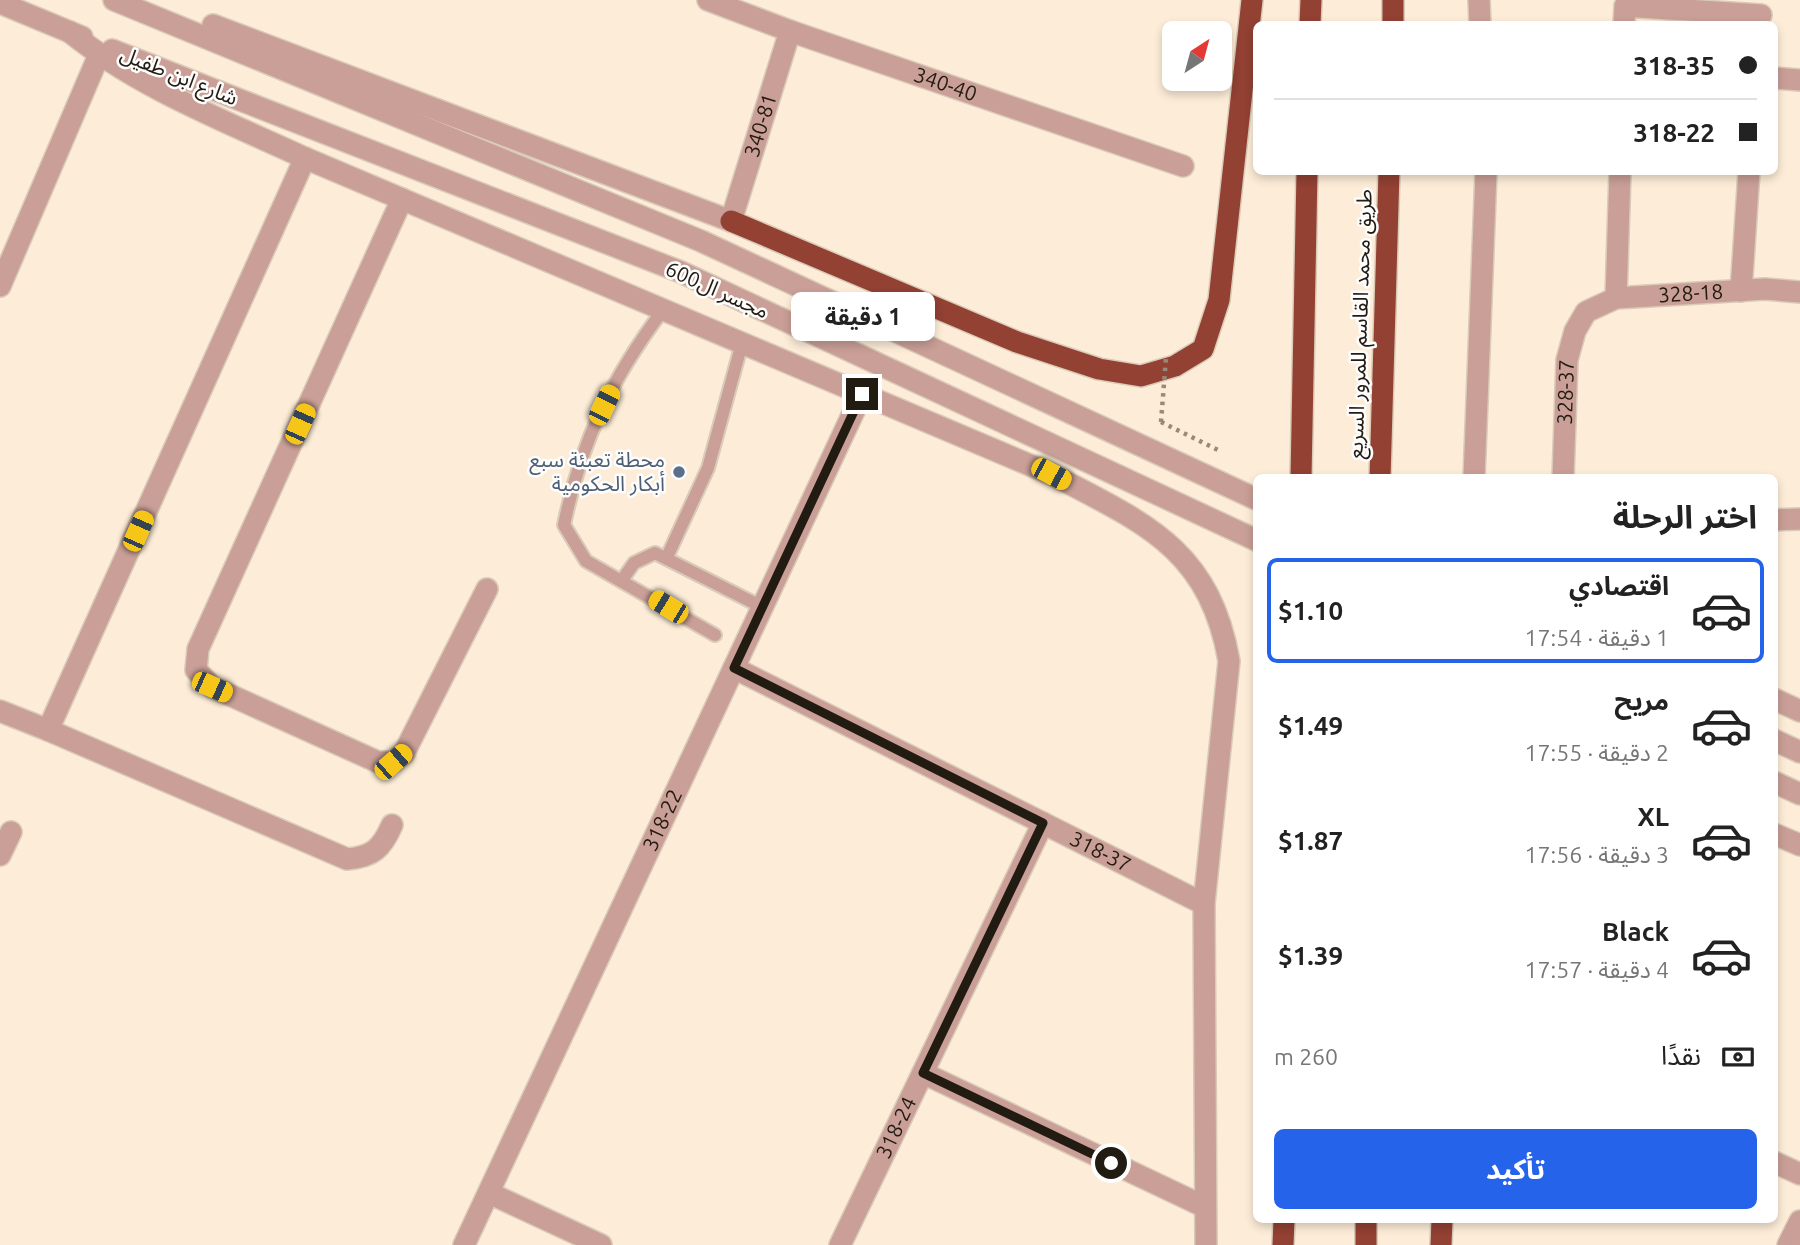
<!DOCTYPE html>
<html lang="ar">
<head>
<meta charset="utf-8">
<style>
	:root { --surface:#fff; --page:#f6f6f6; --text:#222; --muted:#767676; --line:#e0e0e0; --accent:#2563eb }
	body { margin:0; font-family:Ubuntu,"Noto Sans Arabic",sans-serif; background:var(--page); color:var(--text); direction:rtl; height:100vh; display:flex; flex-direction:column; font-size:26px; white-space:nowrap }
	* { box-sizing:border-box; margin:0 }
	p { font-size:23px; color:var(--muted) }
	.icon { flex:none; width:38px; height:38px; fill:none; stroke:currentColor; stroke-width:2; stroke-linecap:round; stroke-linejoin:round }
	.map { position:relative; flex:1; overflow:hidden; direction:ltr }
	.panel { position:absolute; left:1253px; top:474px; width:525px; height:749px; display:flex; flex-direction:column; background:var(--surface); border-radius:10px; box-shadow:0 4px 10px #0003; direction:rtl }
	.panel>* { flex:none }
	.banner { position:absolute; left:1253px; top:21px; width:525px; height:154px; border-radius:10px; box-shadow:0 4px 10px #0003; direction:rtl; display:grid; align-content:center; height:154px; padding:0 21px; background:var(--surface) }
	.needle { width:46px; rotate:36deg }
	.tools { position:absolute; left:1162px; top:21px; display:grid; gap:14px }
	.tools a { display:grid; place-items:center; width:70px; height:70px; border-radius:10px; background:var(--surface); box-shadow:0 4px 10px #0003; font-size:35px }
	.end { position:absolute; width:32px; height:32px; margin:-16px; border:9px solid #221b11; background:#fff; box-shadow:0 0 0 4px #fff }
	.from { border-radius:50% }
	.bubble { position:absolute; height:49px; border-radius:10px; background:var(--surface); box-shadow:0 4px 10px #0003; font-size:23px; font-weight:700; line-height:49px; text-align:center; direction:rtl }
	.car { position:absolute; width:21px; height:42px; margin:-21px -10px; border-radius:9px; box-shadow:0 0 5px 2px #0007; background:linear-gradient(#f5c518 24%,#345 0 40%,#f5c518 0 76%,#345 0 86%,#f5c518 0) }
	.banner b { display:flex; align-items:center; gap:24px; height:66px; font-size:26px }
	.banner b+b { border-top:2px solid var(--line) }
	.banner i { width:18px; height:18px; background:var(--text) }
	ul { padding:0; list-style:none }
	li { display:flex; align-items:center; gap:21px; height:105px; margin:0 14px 10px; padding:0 7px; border:4px solid transparent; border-radius:10px }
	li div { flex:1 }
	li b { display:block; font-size:26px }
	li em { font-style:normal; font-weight:700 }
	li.active { border-color:var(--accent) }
	li>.icon { width:63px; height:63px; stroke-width:1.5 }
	h2 { padding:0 21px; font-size:32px; line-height:84px }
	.pay { display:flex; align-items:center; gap:18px; height:77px; padding:0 21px; font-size:26px }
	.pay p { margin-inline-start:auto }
	.primary-button { display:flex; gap:14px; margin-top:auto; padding:14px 21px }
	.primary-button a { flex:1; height:80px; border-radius:10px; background:var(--accent); color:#fff; font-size:28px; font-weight:700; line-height:80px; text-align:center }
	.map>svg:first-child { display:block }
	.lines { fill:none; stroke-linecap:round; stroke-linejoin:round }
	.service-casing { stroke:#dacbb8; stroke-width:16 }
	.minor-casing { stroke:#dacbb8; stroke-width:24 }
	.tertiary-casing { stroke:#dacbb8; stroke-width:24 }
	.motorway-casing { stroke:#dacbb8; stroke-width:24 }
	.path { stroke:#968a7a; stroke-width:4.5; stroke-dasharray:3.5 5; stroke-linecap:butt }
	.service { stroke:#c99f97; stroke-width:12 }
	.minor { stroke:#c99f97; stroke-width:21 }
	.tertiary { stroke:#c99f97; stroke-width:21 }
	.motorway { stroke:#924133; stroke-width:21 }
	.path-bridge { stroke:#968a7a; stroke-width:4.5; stroke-dasharray:3.5 5; stroke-linecap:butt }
	.route { stroke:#221b11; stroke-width:9 }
	.service-dot { fill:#5c6f8a; stroke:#fdfdfd; stroke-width:2.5 }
	.labels { text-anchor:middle; stroke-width:5; stroke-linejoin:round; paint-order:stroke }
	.street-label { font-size:21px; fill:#221b11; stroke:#fdfdfd }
	.service-label { font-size:21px; fill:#4e5e75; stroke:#fdfdfd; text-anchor:end }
</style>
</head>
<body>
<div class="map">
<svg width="1800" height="1245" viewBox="0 0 1800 1245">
	<rect width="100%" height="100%" fill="#fdedd8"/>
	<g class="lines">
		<g class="service-casing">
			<g id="service">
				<path d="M663 310C612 378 581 441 564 525L586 561 715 635"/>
				<polyline points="667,557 708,468 742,343"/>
				<polyline points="622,580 634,563 655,553 762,607"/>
			</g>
		</g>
		<g class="minor-casing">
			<g id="minor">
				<path id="s1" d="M708 0 790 31 1183 166"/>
				<polyline points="1624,24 1625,6 1761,15"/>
				<polyline points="1774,78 1800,80"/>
				<path d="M305 158 48 730 347 859C373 857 382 848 392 825"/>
				<polyline points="402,199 198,649 196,670 212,687 378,762 393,762 404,753 487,589"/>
				<path id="s2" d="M731 221 790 31"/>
				<polyline points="0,286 99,55"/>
				<polyline points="1741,291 1749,172"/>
				<polyline points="1616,298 1620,172"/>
				<path id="s3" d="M1563 478 1567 360 1575 331 1586 312 1616 298 1765 289 1800 292"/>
				<polyline points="1774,520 1800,519"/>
				<path id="s4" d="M734 668 1204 904"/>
				<polyline points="0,711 48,730"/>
				<polyline points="0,855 11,832"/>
				<polyline points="923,1073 1205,1207"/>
				<polyline points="1774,1162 1800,1174"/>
				<polyline points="489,1193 601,1245"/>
				<path id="s5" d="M464 1245 862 394"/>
				<path id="s6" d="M840 1245 1043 823"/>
				<polyline points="1788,1245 1800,1221"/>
			</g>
		</g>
		<g class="tertiary-casing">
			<g id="tertiary">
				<polyline points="114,0 701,241 1256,499"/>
				<polyline points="1479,0 1480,24"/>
				<polyline points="0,3 82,37"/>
				<polyline points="213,25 731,221"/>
				<path d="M70 32C139 88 225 121 305 158L1051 474C1144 523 1209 548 1229 661L1204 904 1206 1245"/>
				<polyline points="112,50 681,272 1256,540"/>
				<polyline points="1474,478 1486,172"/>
				<polyline points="1774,699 1800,711"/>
				<polyline points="1774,740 1800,752"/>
				<polyline points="1774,782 1800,794"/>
				<polyline points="1774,834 1800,845"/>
			</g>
		</g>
		<g class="motorway-casing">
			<g id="motorway">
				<polyline points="1310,24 1311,0"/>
				<polyline points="1393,24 1393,0"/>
				<polyline points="731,221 1017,342 1099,369 1141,376 1175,366 1203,349 1219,300 1252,0"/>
				<polyline points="1301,478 1307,172"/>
				<polyline points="1380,478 1389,172"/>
				<polyline points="1283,1245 1284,1220"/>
				<polyline points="1366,1245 1366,1220"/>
				<polyline points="1441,1245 1442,1220"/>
			</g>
		</g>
		<polyline class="path" points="1161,422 1218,450"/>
		<use href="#service" class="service"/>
		<use href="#minor" class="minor"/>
		<use href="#tertiary" class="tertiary"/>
		<use href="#motorway" class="motorway"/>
		<polyline class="path-bridge" points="1161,422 1166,358"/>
	</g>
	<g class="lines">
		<polyline class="route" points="862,394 734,668 1043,823 923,1073 1111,1163"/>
	</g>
	<circle class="service-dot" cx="679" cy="472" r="7"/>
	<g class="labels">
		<g class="street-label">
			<text transform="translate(179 76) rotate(22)" y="7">شارع ابن طفيل</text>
			<text dy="7" stroke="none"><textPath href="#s1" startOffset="252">340-40</textPath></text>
			<text dy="7" stroke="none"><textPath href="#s2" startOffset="100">340-81</textPath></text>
			<text transform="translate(717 290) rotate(24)" y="7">مجسر ال600</text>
			<text dy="7" stroke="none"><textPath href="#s3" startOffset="278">328-18</textPath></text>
			<text transform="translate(1360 324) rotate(-88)" y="7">طريق محمد القاسم للمرور السريع</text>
			<text dy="7" stroke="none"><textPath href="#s3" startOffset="86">328-37</textPath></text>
			<text dy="7" stroke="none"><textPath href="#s5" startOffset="469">318-22</textPath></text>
			<text dy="7" stroke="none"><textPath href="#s4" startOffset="410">318-37</textPath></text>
			<text dy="7" stroke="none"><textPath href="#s6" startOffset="130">318-24</textPath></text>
		</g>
		<g class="service-label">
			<text x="665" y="467">محطة تعبئة سبع<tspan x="665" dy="24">أبكار الحكومية</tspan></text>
		</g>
	</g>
</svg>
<div class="tools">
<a><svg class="needle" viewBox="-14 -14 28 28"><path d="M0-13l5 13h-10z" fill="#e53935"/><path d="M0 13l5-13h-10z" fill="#767676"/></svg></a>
</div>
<i class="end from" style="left:1111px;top:1163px"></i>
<i class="end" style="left:862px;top:394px"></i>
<div class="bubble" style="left:791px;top:292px;width:144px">1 دقيقة</div>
<i class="car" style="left:604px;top:405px;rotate:26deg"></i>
<i class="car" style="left:300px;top:424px;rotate:24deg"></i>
<i class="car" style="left:1051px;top:474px;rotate:118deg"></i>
<i class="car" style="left:138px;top:531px;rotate:24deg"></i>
<i class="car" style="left:668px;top:607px;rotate:301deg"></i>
<i class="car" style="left:212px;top:687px;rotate:114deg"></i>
<i class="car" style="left:393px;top:762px;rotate:49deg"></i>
<div class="banner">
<b><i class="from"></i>318-35</b>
<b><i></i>318-22</b>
</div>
<section class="panel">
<h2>اختر الرحلة</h2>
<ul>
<li class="active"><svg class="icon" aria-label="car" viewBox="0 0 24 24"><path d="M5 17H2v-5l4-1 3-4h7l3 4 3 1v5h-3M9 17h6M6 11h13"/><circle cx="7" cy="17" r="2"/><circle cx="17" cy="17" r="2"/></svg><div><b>اقتصادي</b><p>1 دقيقة · 17:54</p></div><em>$1.10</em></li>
<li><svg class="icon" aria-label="car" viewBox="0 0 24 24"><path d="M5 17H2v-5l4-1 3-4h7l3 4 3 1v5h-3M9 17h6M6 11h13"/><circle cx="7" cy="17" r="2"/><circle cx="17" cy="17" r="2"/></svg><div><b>مريح</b><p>2 دقيقة · 17:55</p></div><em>$1.49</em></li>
<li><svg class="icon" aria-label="car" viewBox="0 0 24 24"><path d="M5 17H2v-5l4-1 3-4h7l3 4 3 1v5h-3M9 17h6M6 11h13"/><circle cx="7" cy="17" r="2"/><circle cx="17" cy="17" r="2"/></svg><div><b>XL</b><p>3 دقيقة · 17:56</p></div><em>$1.87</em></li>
<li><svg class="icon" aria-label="car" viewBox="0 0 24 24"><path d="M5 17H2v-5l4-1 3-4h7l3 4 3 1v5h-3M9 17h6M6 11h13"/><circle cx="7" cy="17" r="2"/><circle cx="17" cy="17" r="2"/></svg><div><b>Black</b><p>4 دقيقة · 17:57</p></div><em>$1.39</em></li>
</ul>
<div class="pay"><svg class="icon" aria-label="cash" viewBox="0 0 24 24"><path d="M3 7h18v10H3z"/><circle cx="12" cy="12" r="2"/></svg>نقدًا<p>260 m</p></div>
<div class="primary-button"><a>تأكيد</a></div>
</section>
</div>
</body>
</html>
